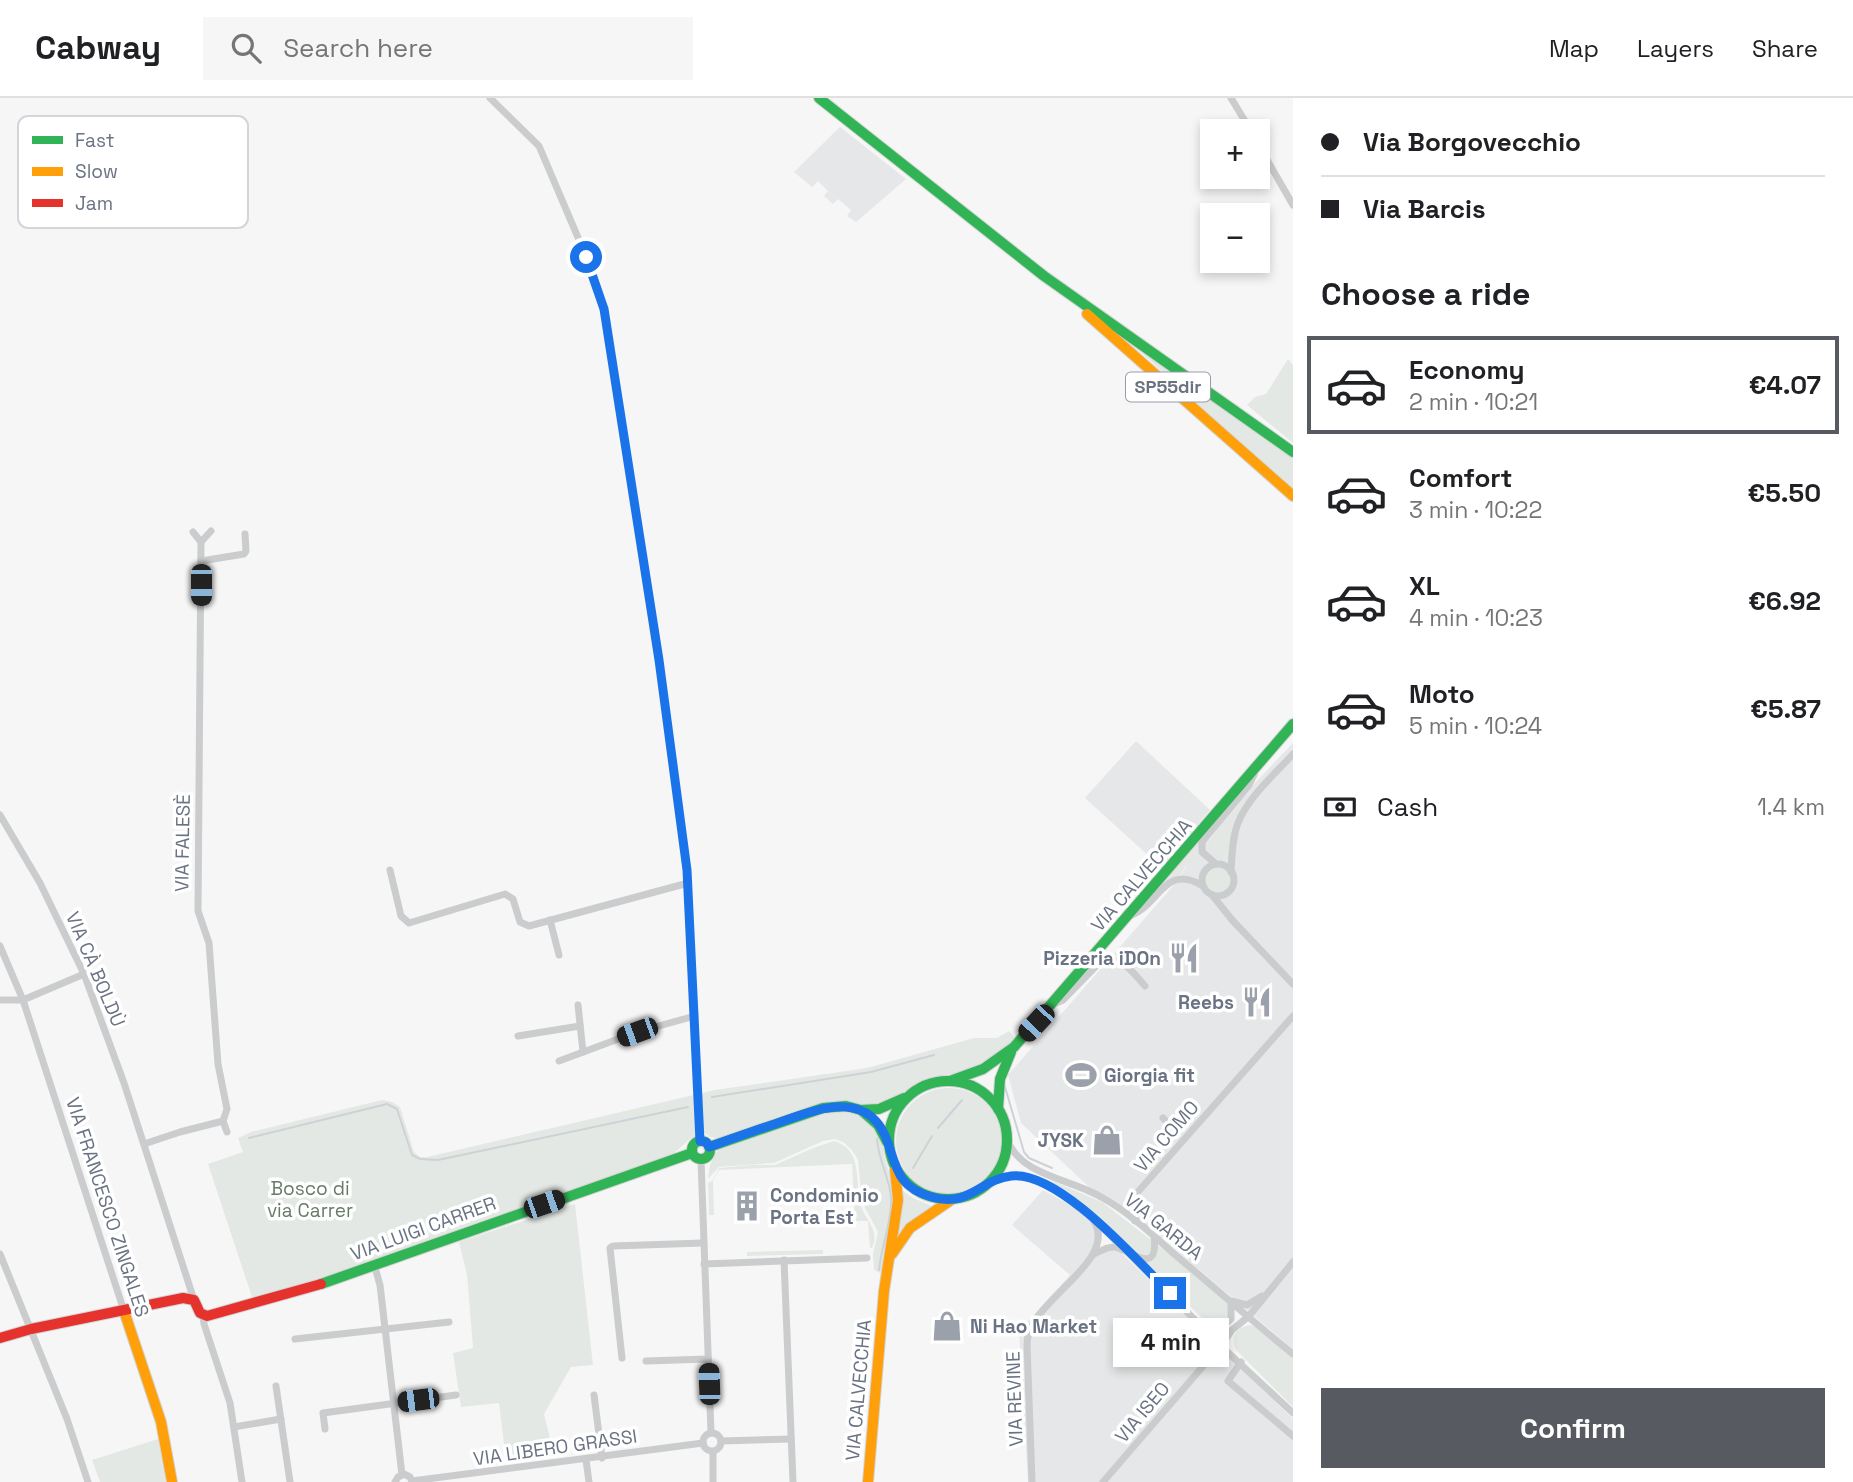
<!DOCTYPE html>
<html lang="en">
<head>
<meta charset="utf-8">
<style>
	:root { --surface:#fff; --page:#f6f6f6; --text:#202124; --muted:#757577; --line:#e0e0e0; --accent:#575b61 }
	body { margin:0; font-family:"Space Grotesk",sans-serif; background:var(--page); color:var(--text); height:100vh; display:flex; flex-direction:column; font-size:26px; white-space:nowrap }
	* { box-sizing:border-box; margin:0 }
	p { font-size:23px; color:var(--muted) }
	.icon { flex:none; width:38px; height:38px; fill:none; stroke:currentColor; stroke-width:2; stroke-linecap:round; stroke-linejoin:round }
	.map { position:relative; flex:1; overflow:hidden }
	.side { display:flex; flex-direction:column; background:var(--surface); width:560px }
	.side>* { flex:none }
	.guide { display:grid; align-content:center; height:154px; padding:0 28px; background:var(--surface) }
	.controls { position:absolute; left:1200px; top:21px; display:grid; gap:14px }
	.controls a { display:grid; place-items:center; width:70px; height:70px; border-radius:0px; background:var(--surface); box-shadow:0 4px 10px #0003; font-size:35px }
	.end { position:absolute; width:32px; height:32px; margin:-16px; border:9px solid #1a73e8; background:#fff; box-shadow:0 0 0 4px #fff }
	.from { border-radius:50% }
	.bubble { position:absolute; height:49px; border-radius:0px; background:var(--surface); box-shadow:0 4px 10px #0003; font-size:23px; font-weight:800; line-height:49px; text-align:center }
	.car { position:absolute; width:21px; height:42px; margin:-21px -10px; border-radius:9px; box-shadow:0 0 5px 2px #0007; background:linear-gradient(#222 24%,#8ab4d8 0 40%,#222 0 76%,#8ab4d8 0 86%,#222 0) }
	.guide b { display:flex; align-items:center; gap:24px; height:66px; font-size:26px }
	.guide b+b { border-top:2px solid var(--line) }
	.guide i { width:18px; height:18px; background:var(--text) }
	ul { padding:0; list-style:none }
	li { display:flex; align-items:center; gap:21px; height:98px; margin:0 14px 10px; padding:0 14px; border:4px solid transparent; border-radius:0px }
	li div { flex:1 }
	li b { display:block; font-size:26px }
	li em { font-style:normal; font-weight:800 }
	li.current { border-color:var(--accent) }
	li>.icon { width:63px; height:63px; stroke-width:1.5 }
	h2 { padding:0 28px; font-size:32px; line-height:84px }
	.pay { display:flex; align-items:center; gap:18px; height:77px; padding:0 28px; font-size:26px }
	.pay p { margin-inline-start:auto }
	.button { display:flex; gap:14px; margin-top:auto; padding:14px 28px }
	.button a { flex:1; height:80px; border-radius:0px; background:var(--accent); color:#fff; font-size:28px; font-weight:800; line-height:80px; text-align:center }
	header { display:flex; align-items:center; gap:42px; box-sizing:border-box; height:98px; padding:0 35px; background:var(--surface); border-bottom:2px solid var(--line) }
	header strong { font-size:33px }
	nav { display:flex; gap:38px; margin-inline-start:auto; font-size:24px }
	.search { width:490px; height:63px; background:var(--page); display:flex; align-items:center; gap:18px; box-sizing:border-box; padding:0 24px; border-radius:0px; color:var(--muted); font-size:26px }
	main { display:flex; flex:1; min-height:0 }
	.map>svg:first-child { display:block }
	.built { fill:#e6e7e8 }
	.green { fill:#e4e8e4 }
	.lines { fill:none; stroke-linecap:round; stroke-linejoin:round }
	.stream { stroke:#cdd2d6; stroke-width:2 }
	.fast-casing { stroke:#d3d4d4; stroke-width:12 }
	.slow-casing { stroke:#d3d4d4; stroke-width:12 }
	.jam-casing { stroke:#d3d4d4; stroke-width:12 }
	.street { stroke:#cbcccd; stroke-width:7 }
	.fast { stroke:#30b455; stroke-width:10 }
	.slow { stroke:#ff9f0a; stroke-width:10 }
	.jam { stroke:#e5322d; stroke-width:10 }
	.route { stroke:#1a73e8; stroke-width:9 }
	.labels { text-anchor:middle; stroke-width:7; stroke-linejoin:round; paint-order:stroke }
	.shield { fill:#fff; stroke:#979da8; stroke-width:2 }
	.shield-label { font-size:18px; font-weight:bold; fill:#6a7383 }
	.street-label { font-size:19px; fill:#6a7383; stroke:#fff }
	.poi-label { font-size:19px; font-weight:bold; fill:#6a7383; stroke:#fff; text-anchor:end }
	.park-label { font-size:19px; fill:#687b68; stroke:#fff }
	.key { fill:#fff; stroke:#d2d5da; stroke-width:2 }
	.key-label { font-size:19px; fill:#6a7383 }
</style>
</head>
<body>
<header>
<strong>Cabway</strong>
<div class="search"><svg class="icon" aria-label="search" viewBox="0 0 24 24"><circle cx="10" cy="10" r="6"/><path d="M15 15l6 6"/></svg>Search here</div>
<nav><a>Map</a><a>Layers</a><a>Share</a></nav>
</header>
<main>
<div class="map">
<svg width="1293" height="1384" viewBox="0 0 1293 1384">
	<rect width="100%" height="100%" fill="#f6f6f6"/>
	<g class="built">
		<polygon points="840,29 906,81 856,124 847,118 851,112 838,101 833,106 824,98 828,93 818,83 812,89 794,74"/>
		<polygon points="1136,643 1210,712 1161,769 1085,700"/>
		<polygon points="1293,645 1293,1251 1132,1115 1089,1089 1021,1025 1008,977 1180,780 1191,758 1210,741 1234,707"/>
		<polygon points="1043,1092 1072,1108 1091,1124 1095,1129 1095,1151 1118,1152 1293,1321 1293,1384 1028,1384 1019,1233 1070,1177 1012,1127"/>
	</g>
	<g class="green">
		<polygon points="1131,245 1293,357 1293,394"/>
		<polygon points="1288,261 1293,267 1293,345 1247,307 1255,299 1266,296"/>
		<polygon points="1251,695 1232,729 1227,755 1216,761 1207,756 1209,753 1209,744"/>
		<polygon points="1199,742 1201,757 1185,768 1181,777 1170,781 1157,792"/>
		<circle cx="1218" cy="782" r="13"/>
		<polygon points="1009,933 1015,940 990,963 964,974 926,981 892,1002 871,1008 845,1003 829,1004 717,1040 710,1039 705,1035 691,1040 673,1056 291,1192 253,1202 208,1066 243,1054 238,1040 251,1034 382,1002 392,1004 400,1009 414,1054 420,1059 427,1059 715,992 867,970 974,940 997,940"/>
		<circle cx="949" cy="1043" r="53"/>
		<path d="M840 1013C859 1014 877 1025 883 1044 884 1049 883 1055 885 1061 888 1072 893 1082 896 1093L882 1176 874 1172 873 1156 878 1134 862 1104 858 1062 851 1051 843 1044 835 1041 823 1043 774 1065 719 1069 708 1081C709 1072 710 1063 716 1055 729 1041 819 1015 840 1013Z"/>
		<path d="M834 1043C863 1051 855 1083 860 1105 864 1122 881 1131 872 1150H870L868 1123H855L852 1066 719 1072 713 1083 714 1117H709L708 1085 713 1082 719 1070 752 1067H775L813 1050Z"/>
		<path d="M1052 1083 1102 1104 1204 1183 1228 1206C1232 1217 1225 1222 1216 1228L1205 1223 1094 1115 1051 1085Z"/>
		<polygon points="903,1093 913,1100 932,1108 907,1126 896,1139 903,1111"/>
		<polygon points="575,1106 593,1267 571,1269 544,1316 554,1357 506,1363 499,1305 461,1309 453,1255 473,1250 467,1177 459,1144"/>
		<polygon points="823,1152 823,1156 747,1158 747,1154"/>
		<path d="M1250 1227 1258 1230 1293 1259V1309L1236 1252C1230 1239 1236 1229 1250 1227Z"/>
		<polygon points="158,1341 166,1384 100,1384 92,1362"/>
	</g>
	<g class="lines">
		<g class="stream">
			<polyline points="1005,989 1024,1054 1029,1060 1052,1070"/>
			<polyline points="712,999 871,974 934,957"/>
			<polyline points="938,1030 962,1002"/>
			<polyline points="249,1040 387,1006 397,1011 412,1057 420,1061 438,1062 688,1009"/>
			<path d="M877 1041C878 1062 890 1080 891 1100 892 1125 881 1148 879 1172"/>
			<polyline points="913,1070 932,1038"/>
		</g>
		<g class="fast-casing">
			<g id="fast">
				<polyline points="819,0 1044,178 1293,354"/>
				<circle cx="948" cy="1042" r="59"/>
				<polyline points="950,983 983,971 1014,949 1293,626"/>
				<polyline points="998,1011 1000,981 1011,954"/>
				<polyline points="861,1012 878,1027 887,1044"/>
				<circle cx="701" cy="1052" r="9"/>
				<polyline points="709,1049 823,1010 846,1008 861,1012 879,1011 904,1000"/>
				<polyline points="321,1186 692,1055"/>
			</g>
		</g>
		<g class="slow-casing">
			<g id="slow">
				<polyline points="1087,216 1293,398"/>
				<polyline points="892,1156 910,1130 951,1102"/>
				<polyline points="124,1213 161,1324 172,1384"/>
				<polyline points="868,1384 884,1193 898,1102 895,1072"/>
			</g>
		</g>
		<g class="jam-casing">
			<polyline id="jam" points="0,1240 31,1231 183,1200 194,1202 200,1215 207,1218 321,1186"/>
		</g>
		<g class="street">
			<polyline points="490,0 539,48 591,170 604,211 659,562 687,772 700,1043"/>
			<polyline points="1231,0 1251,33"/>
			<polyline points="1258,46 1293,107"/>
			<polyline points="193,434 201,444"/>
			<polyline points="201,463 244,456 246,453 245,436"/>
			<polyline points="0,717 40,785 84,876 124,985 194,1202"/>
			<polyline points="1216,766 1202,754 1202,744 1249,687 1254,677"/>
			<circle cx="1218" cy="782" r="16"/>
			<polyline points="390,772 401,818 409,825 505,796 513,801 520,824 529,828 688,785"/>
			<path d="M1231 774C1232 758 1232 740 1238 725 1248 699 1275 676 1293 656"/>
			<polyline points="1212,797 1233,823 1293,886"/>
			<path d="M1129 818C1160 808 1164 764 1203 788"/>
			<polyline points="550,822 559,857"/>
			<polyline points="0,848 23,902 124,1213"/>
			<polyline points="0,902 23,902 84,876"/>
			<polyline points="578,907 583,954"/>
			<path d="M1052 907 1063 902 1100 864C1120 854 1133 875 1145 888"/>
			<polyline points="518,938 580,928"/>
			<polyline points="559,963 637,934 695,918"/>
			<polyline points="1163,1020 1176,1033"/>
			<polyline points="223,1023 227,1034"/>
			<path d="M1007 1042C1023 1079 1069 1080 1101 1099 1127 1113 1151 1135 1173 1155 1213 1188 1252 1223 1293 1256"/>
			<polyline points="144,1046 180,1034 223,1023 227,1011 218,966 209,845 198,813 201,444 211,433"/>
			<polyline points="701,1062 711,1335"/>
			<path d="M989 1085C997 1083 1006 1077 1015 1078 1043 1079 1072 1101 1092 1119L1221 1248 1293 1315"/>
			<polyline points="1135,1123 1136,1096 1293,918"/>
			<polyline points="0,1156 67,1321 88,1384"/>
			<path d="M1094 1156C1100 1153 1108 1148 1116 1149 1131 1153 1159 1179 1154 1138"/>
			<polyline points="784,1162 793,1384"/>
			<polyline points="374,1166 380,1187 402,1377"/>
			<polyline points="704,1166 867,1160"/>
			<polyline points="203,1217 204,1226 230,1305 242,1384"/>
			<polyline points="1202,1225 1210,1229 1220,1230 1231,1221 1231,1203 1247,1207 1262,1198"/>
			<polyline points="295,1241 449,1224"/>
			<polyline points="622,1260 610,1150 613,1148 703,1145"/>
			<polyline points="646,1263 708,1261"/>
			<polyline points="1241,1264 1228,1283 1293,1338"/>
			<polyline points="276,1288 290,1384"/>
			<polyline points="594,1297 602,1360"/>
			<polyline points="234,1329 281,1321"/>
			<polyline points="325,1331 323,1315 456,1297"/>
			<circle cx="712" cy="1344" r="9"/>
			<polyline points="721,1343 791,1341"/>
			<polyline points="713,1354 713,1384"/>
			<polyline points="586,1362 589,1384"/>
			<polyline points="412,1383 703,1345"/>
			<polyline points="395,1384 398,1379 404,1376 410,1379 412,1384"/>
			<path d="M1032 1384 1027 1246C1027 1203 1119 1165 1094 1123"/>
			<polyline points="1103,1384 1223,1245 1232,1232 1249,1218 1293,1164"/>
		</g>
		<use href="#fast" class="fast"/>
		<use href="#slow" class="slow"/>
		<use href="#jam" class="jam"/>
	</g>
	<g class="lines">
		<path class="route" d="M586 159 604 211 659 562 687 772 700 1043 706 1044 709 1049C731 1041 753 1033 775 1026 815 1012 869 988 888 1045 897 1072 899 1090 932 1099 969 1110 981 1081 1011 1078 1059 1072 1138 1164 1170 1195"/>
	</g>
	<defs>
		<g id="restaurant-bare" transform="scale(2.415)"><path d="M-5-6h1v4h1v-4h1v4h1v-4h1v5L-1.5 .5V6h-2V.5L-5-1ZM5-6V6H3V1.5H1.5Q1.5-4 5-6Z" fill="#9ba1ab" stroke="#fff" stroke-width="2.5" paint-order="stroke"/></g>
		<g id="stadium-bare" transform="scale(2.415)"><path d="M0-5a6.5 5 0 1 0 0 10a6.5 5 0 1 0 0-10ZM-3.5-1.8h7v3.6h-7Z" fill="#9ba1ab" stroke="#fff" stroke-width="2.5" paint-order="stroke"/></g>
		<g id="shop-bare" transform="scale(2.415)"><path d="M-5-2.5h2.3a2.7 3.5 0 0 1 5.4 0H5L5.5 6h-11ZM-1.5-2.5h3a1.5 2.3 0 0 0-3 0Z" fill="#9ba1ab" stroke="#fff" stroke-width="2.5" paint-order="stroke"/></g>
		<g id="building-bare" transform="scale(2.415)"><path d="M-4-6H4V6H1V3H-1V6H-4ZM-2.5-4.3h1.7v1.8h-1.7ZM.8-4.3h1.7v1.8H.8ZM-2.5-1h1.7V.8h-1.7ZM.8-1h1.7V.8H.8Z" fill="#9ba1ab" stroke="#fff" stroke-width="2.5" paint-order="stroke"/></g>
	</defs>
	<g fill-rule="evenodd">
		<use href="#restaurant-bare" x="1184" y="860"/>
		<use href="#restaurant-bare" x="1257" y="904"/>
		<use href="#stadium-bare" x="1081" y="977"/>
		<use href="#shop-bare" x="1107" y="1042"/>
		<use href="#building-bare" x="747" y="1108"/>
		<use href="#shop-bare" x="947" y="1228"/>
	</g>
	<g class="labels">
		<rect class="shield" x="1126" y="274.5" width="84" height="29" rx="5"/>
		<g class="shield-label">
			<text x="1168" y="295">SP55dir</text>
		</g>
		<g class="street-label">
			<text transform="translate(182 745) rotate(-89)" y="7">VIA FALESÈ</text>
			<text transform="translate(1141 777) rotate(-49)" y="7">VIA CALVECCHIA</text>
			<text transform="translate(96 871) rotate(67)" y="7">VIA CÀ BOLDÙ</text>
			<text transform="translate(1166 1038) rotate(-49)" y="7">VIA COMO</text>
			<text transform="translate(108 1109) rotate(72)" y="7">VIA FRANCESCO ZINGALES</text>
			<text transform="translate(1164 1128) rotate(39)" y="7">VIA GARDA</text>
			<text transform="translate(423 1130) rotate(-20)" y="7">VIA LUIGI CARRER</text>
			<text transform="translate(858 1292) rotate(-85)" y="7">VIA CALVECCHIA</text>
			<text transform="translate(1014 1301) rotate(-92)" y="7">VIA REVINE</text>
			<text transform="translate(1142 1314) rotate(-50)" y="7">VIA ISEO</text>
			<text transform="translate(555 1349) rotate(-8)" y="7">VIA LIBERO GRASSI</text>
		</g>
		<g class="poi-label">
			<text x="1161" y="867">Pizzeria iDOn</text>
			<text x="1234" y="911">Reebs</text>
			<text x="1104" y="984" text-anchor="start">Giorgia fit</text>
			<text x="1084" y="1049">JYSK</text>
			<text x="770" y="1104" text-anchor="start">Condominio<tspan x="770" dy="22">Porta Est</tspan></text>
			<text x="970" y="1235" text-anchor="start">Ni Hao Market</text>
		</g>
		<g class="park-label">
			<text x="310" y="1097">Bosco di<tspan x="310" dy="22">via Carrer</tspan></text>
		</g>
	</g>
	<rect x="18" y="18" width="230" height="112" rx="10" class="key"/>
	<rect x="32" y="38" width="31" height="8" fill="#30b455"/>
	<rect x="32" y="69" width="31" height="9" fill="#ff9f0a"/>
	<rect x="32" y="101" width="31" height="8" fill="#e5322d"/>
	<g class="key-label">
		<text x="75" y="49">Fast</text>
		<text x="75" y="80">Slow</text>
		<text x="75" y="112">Jam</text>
	</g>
</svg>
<div class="controls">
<a>+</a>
<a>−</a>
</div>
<i class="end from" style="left:586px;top:159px"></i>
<i class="end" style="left:1170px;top:1195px"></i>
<div class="bubble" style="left:1113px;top:1220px;width:116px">4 min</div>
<i class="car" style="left:201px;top:487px;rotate:180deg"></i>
<i class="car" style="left:1036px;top:925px;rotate:223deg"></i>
<i class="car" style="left:637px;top:934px;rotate:250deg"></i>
<i class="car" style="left:544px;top:1106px;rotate:71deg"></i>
<i class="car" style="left:709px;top:1286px;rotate:358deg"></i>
<i class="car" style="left:418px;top:1302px;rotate:263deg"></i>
</div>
<section class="side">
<div class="guide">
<b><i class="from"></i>Via Borgovecchio</b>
<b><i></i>Via Barcis</b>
</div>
<h2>Choose a ride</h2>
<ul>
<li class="current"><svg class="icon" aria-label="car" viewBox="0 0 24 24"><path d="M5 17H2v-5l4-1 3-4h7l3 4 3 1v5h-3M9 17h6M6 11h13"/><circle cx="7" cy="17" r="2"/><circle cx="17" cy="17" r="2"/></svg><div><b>Economy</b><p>2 min · 10:21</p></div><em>€4.07</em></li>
<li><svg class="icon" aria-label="car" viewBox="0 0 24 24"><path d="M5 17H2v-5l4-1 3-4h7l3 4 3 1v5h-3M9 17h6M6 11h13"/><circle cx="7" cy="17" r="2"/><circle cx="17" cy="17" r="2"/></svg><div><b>Comfort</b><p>3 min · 10:22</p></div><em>€5.50</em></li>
<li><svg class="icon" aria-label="car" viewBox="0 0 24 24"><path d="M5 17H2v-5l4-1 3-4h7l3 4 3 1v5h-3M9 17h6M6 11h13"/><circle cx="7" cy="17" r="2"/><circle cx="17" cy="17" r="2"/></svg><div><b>XL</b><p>4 min · 10:23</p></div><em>€6.92</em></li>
<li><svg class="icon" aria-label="car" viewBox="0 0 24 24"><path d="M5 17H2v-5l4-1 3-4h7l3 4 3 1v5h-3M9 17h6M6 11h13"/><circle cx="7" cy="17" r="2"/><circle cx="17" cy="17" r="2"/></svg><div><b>Moto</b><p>5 min · 10:24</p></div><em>€5.87</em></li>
</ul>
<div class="pay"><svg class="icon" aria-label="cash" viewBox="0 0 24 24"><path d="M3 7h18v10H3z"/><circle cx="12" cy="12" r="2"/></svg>Cash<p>1.4 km</p></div>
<div class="button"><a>Confirm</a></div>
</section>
</main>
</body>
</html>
